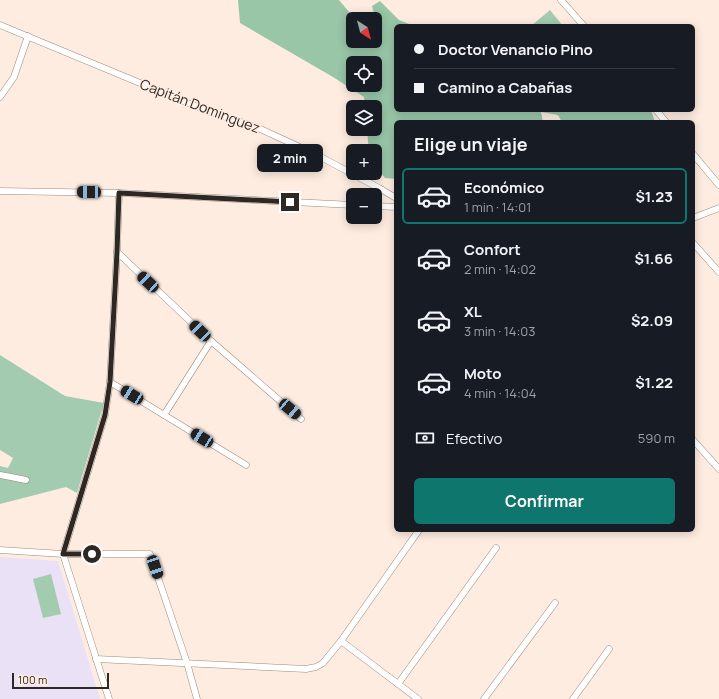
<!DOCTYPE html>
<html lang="es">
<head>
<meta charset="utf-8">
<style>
	:root { --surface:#171b24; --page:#20242c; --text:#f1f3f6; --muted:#9ea1a6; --line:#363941; --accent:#0f766e }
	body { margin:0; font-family:Manrope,sans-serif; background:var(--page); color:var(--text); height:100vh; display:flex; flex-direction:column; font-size:15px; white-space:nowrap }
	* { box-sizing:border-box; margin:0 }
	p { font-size:13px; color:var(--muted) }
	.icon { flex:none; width:22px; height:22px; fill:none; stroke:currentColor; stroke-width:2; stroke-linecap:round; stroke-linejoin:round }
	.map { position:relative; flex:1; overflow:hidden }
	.drawer { position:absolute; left:394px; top:120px; width:301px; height:412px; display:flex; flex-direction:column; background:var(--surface); border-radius:6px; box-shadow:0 2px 10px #0003 }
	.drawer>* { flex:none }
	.top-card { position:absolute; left:394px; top:24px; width:301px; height:88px; border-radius:6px; box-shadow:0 2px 10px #0003; display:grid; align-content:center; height:88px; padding:0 20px; background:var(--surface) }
	.needle { width:26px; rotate:144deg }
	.controls { position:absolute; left:346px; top:12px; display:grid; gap:8px }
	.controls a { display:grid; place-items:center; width:36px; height:36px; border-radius:6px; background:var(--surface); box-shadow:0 2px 10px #0003; font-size:20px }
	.scale { position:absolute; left:12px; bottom:10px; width:97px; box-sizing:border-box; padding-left:4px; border:2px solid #2f2721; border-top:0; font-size:11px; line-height:14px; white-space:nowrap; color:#2f2721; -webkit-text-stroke:3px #feece0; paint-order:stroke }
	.end { position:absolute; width:18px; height:18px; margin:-9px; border:5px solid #2f2721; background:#fff; box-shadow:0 0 0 2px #fff }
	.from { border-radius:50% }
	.bubble { position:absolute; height:28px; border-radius:6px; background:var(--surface); box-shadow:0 2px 10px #0003; font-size:13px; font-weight:700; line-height:28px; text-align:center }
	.car { position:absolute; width:12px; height:24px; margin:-12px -6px; border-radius:5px; box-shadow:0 0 3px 1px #0007; background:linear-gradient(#222 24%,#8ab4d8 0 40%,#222 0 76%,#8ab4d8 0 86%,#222 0) }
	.top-card b { display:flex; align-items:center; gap:14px; height:38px; font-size:15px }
	.top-card b+b { border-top:1px solid var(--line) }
	.top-card i { width:10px; height:10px; background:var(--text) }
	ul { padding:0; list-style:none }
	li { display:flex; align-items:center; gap:12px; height:56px; margin:0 8px 6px; padding:0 12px; border:2px solid transparent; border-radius:6px }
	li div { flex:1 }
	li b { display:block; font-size:15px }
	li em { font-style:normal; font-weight:700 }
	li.selected { border-color:var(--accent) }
	li>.icon { width:36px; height:36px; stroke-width:1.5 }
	h2 { padding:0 20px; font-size:18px; line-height:48px }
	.pay { display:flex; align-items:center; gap:10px; height:44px; padding:0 20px; font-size:15px }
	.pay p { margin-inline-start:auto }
	.primary-button { display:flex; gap:8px; margin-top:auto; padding:8px 20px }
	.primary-button a { flex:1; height:46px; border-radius:6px; background:var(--accent); color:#fff; font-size:16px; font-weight:700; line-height:46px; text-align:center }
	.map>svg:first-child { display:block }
	.education { fill:#eae1f6 }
	.green { fill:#a3cbaf }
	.forest { fill:#98c6a7; fill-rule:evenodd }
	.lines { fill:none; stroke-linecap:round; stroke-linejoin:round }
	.minor-casing { stroke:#9e8a7d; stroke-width:7 }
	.minor { stroke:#fff; stroke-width:6 }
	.route { stroke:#2f2721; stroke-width:5 }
	.labels { text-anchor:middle; stroke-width:3; stroke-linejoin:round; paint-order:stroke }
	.street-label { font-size:14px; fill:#2f2721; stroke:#feece0 }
</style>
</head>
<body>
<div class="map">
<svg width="719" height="699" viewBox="0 0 719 699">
	<rect width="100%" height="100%" fill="#feece0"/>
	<polygon class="education" points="0,557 58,561 100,699 0,699"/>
	<g class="green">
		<polygon points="550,10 563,26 531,26"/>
		<polygon points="0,355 65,396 104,403 77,493 66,487 0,504 0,466 8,468 13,458 0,450"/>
		<polygon points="51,574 61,614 43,618 33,579"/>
	</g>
	<path class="forest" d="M238 0H339L355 19H353V41H356L355 47 363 41H375V32L378 30 372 6 380 1 399 20 409 24 410 26H396V110H651L655 122H562L558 115 541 112 543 122H396V179L385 178 375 165V151H370L368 142 367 129H375V107H365L364 97 333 77 240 23ZM353 63H375V85H353Z"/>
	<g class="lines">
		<g class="minor-casing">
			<g id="minor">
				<polyline points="561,0 584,26"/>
				<polyline points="0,25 210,112 256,127 317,155 379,188 396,198"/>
				<polyline points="0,97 14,77 28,36"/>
				<polyline points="656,110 666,122"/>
				<polyline points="693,154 719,185"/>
				<polyline points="0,191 119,193 353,205"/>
				<polyline points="375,206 396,207"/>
				<polyline points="693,218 719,208"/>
				<polyline points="693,243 719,272"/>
				<polyline points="117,252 211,341 301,419"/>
				<polyline points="110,382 246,465"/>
				<polyline points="164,415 211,341"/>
				<polyline points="693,440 719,469"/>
				<polyline points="0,475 11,477 26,480"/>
				<polyline points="0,550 63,554 150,554 187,663 197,699"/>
				<polyline points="341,641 418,699"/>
				<polyline points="96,659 306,669 316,667 323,663 341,641 419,530"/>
				<polyline points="398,684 496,548"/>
				<polyline points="109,699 63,554 105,415 110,382 117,252 119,193"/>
				<polyline points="484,699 555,603"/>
				<polyline points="573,699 609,649"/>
			</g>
		</g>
		<use href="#minor" class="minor"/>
	</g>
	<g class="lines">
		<polyline class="route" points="92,554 63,554 105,415 110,382 117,252 119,193 290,202"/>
	</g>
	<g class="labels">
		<g class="street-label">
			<text transform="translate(200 106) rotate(21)" y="5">Capitán Dominguez</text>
		</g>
	</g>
</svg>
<div class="controls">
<a><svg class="needle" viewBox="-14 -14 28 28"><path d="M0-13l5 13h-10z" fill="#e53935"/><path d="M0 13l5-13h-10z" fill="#9ea1a6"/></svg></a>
<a><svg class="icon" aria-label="locate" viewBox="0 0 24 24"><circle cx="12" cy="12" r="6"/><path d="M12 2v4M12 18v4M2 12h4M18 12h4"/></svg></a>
<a><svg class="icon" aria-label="layers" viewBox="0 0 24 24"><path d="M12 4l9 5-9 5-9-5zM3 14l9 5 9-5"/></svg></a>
<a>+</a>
<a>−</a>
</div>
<div class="scale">100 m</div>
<i class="end from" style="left:92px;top:554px"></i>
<i class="end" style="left:290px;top:202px"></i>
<div class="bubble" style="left:257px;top:144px;width:66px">2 min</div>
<i class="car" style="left:89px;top:192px;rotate:271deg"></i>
<i class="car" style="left:148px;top:282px;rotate:313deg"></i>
<i class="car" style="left:200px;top:331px;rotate:314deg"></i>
<i class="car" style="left:132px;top:395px;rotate:301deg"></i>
<i class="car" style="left:290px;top:409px;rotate:130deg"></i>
<i class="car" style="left:202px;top:438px;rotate:302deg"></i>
<i class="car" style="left:155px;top:567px;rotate:161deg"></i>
<div class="top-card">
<b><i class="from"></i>Doctor Venancio Pino</b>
<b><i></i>Camino a Cabañas</b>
</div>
<section class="drawer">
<h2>Elige un viaje</h2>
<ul>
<li class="selected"><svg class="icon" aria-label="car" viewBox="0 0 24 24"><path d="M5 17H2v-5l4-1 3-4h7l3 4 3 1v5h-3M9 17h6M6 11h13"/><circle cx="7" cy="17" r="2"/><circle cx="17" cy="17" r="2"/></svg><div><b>Económico</b><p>1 min · 14:01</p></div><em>$1.23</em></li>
<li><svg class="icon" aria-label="car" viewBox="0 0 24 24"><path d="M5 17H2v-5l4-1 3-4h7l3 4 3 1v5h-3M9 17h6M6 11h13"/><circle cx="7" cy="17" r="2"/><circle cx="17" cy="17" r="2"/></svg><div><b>Confort</b><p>2 min · 14:02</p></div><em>$1.66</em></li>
<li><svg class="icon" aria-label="car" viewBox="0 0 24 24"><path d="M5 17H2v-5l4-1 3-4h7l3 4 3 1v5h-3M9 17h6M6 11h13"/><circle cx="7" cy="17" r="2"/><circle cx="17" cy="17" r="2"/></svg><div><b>XL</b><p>3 min · 14:03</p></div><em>$2.09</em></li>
<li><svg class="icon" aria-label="car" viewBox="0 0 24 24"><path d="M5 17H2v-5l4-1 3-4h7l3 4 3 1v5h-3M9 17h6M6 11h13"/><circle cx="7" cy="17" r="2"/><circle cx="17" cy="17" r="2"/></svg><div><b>Moto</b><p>4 min · 14:04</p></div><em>$1.22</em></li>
</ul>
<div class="pay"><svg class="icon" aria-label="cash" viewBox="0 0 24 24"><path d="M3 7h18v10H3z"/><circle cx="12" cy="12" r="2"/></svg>Efectivo<p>590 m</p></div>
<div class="primary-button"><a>Confirmar</a></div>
</section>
</div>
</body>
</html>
